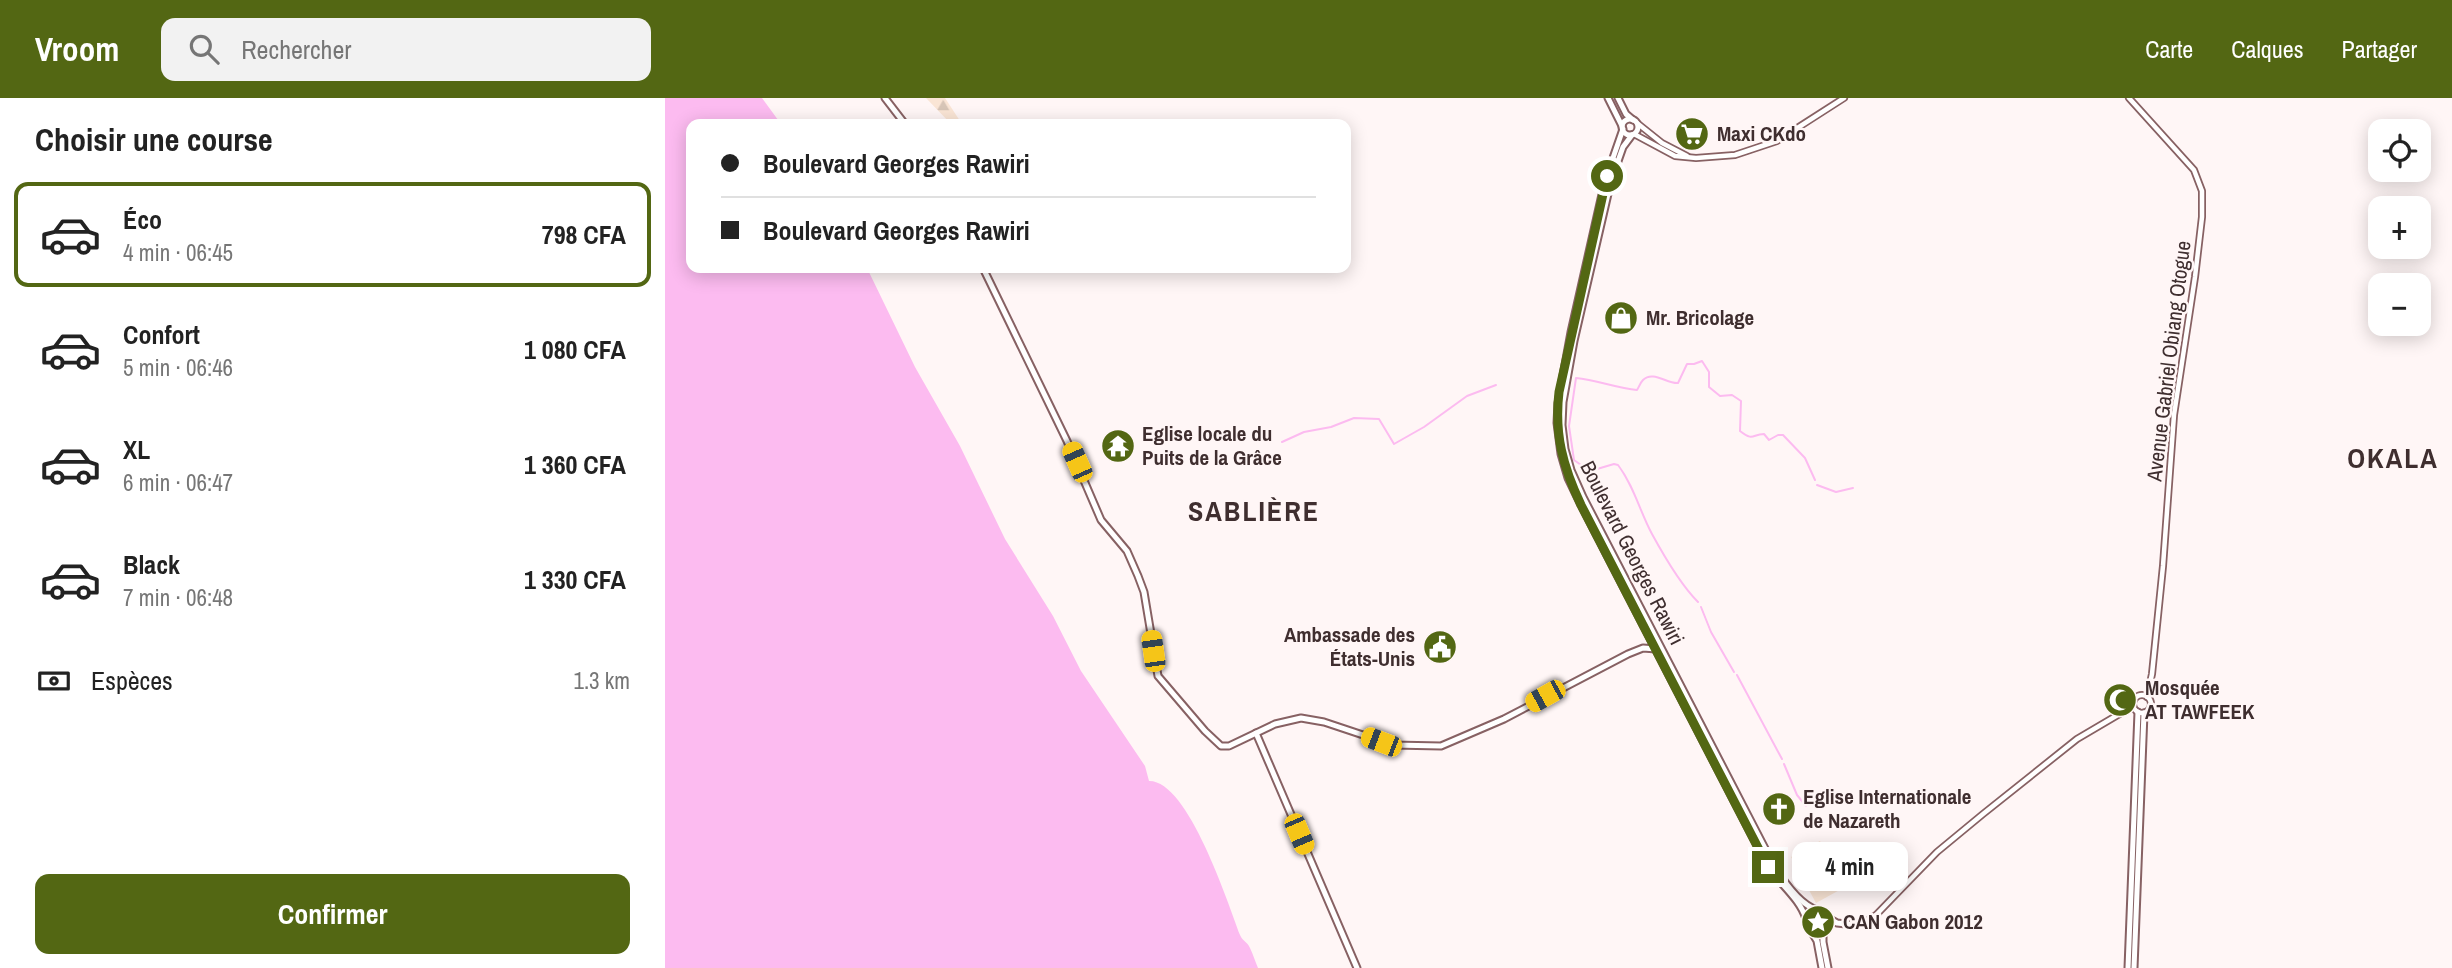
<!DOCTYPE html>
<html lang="fr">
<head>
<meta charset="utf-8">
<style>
	:root { --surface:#fff; --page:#f2f2f2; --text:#222; --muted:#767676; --line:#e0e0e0; --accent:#536713 }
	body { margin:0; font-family:"Archivo Narrow",sans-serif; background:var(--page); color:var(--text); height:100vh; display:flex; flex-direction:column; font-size:26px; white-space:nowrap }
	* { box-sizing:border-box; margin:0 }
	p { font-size:23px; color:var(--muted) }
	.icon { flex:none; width:38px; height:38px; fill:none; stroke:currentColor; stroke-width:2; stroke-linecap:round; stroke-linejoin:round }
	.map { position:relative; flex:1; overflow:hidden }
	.drawer { display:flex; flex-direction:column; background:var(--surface); width:665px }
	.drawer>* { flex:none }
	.guide { position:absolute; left:21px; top:21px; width:665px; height:154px; border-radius:14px; box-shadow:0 4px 18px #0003; display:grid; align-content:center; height:154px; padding:0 35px; background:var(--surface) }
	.tools { position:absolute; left:1703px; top:21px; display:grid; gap:14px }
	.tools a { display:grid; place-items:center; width:63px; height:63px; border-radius:14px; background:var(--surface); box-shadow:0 4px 18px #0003; font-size:35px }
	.end { position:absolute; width:32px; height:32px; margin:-16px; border:9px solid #536713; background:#fff; box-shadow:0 0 0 4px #fff }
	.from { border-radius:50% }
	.bubble { position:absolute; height:49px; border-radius:14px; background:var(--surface); box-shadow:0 4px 18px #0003; font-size:23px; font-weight:700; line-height:49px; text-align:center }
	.car { position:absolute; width:21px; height:42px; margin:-21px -10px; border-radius:9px; box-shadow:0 0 5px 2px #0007; background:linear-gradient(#f5c518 24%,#345 0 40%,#f5c518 0 76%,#345 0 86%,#f5c518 0) }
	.guide b { display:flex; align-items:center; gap:24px; height:66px; font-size:26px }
	.guide b+b { border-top:2px solid var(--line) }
	.guide i { width:18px; height:18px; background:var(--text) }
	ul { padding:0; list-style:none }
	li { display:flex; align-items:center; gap:21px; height:105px; margin:0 14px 10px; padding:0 21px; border:4px solid transparent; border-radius:14px }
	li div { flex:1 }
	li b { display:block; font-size:26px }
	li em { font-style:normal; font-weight:700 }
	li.active { border-color:var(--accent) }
	li>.icon { width:63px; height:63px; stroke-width:1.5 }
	h2 { padding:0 35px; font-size:32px; line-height:84px }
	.pay { display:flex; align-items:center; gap:18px; height:77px; padding:0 35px; font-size:26px }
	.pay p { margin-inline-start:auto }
	.primary-button { display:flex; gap:14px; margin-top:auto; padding:14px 35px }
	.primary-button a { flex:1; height:80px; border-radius:14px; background:var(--accent); color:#fff; font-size:28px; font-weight:700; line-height:80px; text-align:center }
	header { display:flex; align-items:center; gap:42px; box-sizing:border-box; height:98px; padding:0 35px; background:var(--accent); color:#fff }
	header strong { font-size:33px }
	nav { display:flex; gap:38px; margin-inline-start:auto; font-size:24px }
	.search { width:490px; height:63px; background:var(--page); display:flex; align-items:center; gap:18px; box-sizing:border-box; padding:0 24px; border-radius:14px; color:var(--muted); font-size:26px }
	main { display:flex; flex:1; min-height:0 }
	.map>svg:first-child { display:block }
	.grass { fill:url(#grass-dots) }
	.forest { fill:url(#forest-firs) }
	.pitch { fill:#fae5d5 }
	.water { fill:#fcbbf0 }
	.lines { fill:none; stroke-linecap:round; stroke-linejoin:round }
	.stream { stroke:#fcbbf0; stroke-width:2 }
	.tertiary-casing { stroke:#876163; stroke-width:8 }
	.secondary-casing { stroke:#876163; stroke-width:9 }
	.primary-casing { stroke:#876163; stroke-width:9 }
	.tertiary { stroke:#fff; stroke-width:4.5 }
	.secondary { stroke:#fff; stroke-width:5 }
	.primary { stroke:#fff; stroke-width:5 }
	.route { stroke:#536713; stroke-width:9 }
	.labels { text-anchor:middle; stroke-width:5; stroke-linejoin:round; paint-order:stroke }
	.poi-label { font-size:21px; font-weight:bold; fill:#3f2e2f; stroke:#fff6f6; text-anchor:start }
	.street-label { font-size:21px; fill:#3f2e2f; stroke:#fff6f6 }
	.district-label { font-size:28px; font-weight:bold; letter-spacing:2px; fill:#3f2e2f; stroke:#fff6f6 }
</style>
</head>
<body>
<header>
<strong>Vroom</strong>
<div class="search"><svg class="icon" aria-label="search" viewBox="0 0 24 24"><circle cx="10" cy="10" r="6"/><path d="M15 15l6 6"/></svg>Rechercher</div>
<nav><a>Carte</a><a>Calques</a><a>Partager</a></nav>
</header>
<main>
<section class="drawer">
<h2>Choisir une course</h2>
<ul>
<li class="active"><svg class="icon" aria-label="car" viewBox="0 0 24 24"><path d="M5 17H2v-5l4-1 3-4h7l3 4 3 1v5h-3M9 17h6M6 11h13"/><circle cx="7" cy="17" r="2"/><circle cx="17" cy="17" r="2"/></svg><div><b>Éco</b><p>4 min · 06:45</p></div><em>798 CFA</em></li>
<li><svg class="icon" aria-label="car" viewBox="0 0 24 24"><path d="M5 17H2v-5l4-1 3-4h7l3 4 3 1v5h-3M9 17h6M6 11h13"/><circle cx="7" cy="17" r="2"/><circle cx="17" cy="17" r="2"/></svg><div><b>Confort</b><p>5 min · 06:46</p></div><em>1 080 CFA</em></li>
<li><svg class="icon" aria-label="car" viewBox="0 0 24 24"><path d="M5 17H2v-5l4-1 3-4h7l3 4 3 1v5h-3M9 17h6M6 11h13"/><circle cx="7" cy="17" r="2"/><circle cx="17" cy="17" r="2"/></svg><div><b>XL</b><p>6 min · 06:47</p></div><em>1 360 CFA</em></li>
<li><svg class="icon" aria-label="car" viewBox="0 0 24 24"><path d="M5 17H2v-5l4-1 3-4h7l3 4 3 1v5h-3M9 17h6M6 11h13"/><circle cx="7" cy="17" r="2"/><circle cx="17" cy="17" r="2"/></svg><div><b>Black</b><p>7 min · 06:48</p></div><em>1 330 CFA</em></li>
</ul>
<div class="pay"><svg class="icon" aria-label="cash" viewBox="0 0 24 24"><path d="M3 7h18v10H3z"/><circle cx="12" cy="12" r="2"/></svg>Espèces<p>1.3 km</p></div>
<div class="primary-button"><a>Confirmer</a></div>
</section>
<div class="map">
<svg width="1787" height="870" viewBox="0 0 1787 870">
	<defs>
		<pattern id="grass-dots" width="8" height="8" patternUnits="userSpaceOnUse" patternTransform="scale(1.75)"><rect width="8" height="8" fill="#fae5d5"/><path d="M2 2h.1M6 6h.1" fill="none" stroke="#d7c5b7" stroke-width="1.8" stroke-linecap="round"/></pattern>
		<pattern id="forest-firs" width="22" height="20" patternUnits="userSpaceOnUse" patternTransform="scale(1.75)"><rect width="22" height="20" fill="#fae5d5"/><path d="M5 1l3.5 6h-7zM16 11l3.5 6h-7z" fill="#d7c5b7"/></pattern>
	</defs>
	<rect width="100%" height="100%" fill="#fff6f6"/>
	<circle class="grass" cx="1152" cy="824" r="9"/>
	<polygon class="forest" points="261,0 280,0 297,26 286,26"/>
	<polygon class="pitch" points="1155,743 1180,789 1151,805 1126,759"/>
	<path class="water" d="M0 0H97L116 26H26V170H202L250 269 295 348 340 441 388 518 416 573 480 668 484 683C523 682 563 805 575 837 578 844 582 843 585 850 588 856 590 863 593 870H0Z"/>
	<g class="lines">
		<g class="stream">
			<polyline points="617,344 639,334 666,329 689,320 714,321 729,346 759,329 802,298 831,287"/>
			<polyline points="1152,387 1171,394 1188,390"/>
			<path d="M1033 504C1016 487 999 458 987 436 975 414 969 388 953 367L949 366 932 371 926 366 916 367 909 362 904 328 911 280C932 282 951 290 972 292 974 289 975 285 978 282 988 272 1002 286 1013 285L1022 266H1029L1037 263 1044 274V289L1055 298 1067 297 1076 303 1075 333C1089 344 1087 336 1099 336L1104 342 1113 337H1118L1140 360 1150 382"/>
			<polyline points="1036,509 1046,534 1069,574"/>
			<polyline points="1072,577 1117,661"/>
			<polyline points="1119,666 1132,697 1141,708"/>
		</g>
		<g class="tertiary-casing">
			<g id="tertiary">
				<polyline points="1464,0 1529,72 1537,93 1537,119 1530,179 1509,317 1498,468 1487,576 1482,599"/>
				<polyline points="972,25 997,45 1022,58"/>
				<polyline points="969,36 1010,58 1031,60 1070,57 1112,43 1179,0"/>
				<circle cx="1477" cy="606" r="9"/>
				<polyline points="1190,827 1198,825 1211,817 1272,754 1318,716 1412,641 1468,608"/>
			</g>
		</g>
		<g class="secondary-casing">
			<g id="secondary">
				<polyline points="220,0 240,26"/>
				<polyline points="318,170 402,343 436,422 462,453 473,478 479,494 493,578 540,633 556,648 564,648 610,626 636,620 659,624 728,647 776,648 839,621 963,556 978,550 991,551"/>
				<polyline points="591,635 692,870"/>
			</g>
		</g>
		<g class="primary-casing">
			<g id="primary">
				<polyline points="943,0 957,28"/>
				<polyline points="953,0 961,16 968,22"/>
				<circle cx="965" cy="29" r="8"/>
				<path d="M958 31 940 83 906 234 893 305 892 325 896 356 903 380 916 407 1101 765C1112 784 1135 800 1141 821"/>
				<path d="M967 37 958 49 946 83 909 243 898 304 897 327 900 351 906 372 918 399 1107 764C1117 781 1133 806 1152 812"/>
				<circle cx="1152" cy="823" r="11"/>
				<polyline points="1163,820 1172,825 1190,827"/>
				<polyline points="1158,832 1158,844 1163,870"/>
				<polyline points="1146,833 1152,843 1157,870"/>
				<polyline points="1463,870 1473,614"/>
				<polyline points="1469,870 1479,615"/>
			</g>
		</g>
		<use href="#tertiary" class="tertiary"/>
		<use href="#secondary" class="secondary"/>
		<use href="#primary" class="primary"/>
	</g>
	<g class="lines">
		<path class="route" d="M942 78 894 294C889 336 898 369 916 407L1103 769"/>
	</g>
	<defs>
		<g id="supermarket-disc" transform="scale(1.75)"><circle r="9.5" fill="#536713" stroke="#fff6f6"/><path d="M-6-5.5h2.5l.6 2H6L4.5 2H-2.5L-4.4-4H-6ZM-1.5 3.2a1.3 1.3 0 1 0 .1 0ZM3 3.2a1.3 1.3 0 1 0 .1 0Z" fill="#fff"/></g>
		<g id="shop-disc" transform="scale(1.75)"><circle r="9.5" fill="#536713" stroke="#fff6f6"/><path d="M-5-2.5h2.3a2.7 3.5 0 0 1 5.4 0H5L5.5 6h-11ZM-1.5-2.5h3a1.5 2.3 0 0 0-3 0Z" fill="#fff"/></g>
		<g id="temple-disc" transform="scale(1.75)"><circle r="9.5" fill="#536713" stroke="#fff6f6"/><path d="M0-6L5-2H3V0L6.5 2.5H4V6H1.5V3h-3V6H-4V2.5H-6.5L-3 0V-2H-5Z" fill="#fff"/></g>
		<g id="civic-disc" transform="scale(1.75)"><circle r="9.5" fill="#536713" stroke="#fff6f6"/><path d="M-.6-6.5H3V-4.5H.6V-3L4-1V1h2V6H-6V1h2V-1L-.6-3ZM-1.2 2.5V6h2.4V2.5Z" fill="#fff"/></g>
		<g id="mosque-disc" transform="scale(1.75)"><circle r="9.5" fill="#536713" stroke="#fff6f6"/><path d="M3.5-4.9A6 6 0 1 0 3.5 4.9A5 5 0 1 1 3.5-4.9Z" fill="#fff"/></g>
		<g id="church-disc" transform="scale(1.75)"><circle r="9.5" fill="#536713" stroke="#fff6f6"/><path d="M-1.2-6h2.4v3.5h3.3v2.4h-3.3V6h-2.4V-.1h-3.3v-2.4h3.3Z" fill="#fff"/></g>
		<g id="sight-disc" transform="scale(1.75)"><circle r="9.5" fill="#536713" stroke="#fff6f6"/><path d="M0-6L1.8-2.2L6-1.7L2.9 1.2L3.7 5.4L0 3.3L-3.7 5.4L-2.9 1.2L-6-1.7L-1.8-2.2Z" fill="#fff"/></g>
	</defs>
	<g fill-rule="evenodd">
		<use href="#supermarket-disc" x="1027" y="36"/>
		<use href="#shop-disc" x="956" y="220"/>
		<use href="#temple-disc" x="453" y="348"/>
		<use href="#civic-disc" x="775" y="549"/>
		<use href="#mosque-disc" x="1455" y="602"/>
		<use href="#church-disc" x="1114" y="711"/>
		<use href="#sight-disc" x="1153" y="824"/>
	</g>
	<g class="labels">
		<g class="poi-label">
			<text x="1052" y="43">Maxi CKdo</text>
			<text x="981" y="227">Mr. Bricolage</text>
			<text x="477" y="343">Eglise locale du<tspan x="477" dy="24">Puits de la Grâce</tspan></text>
			<text x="750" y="544" text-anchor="end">Ambassade des<tspan x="750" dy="24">États-Unis</tspan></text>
			<text x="1480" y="597">Mosquée<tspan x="1480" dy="24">AT TAWFEEK</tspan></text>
			<text x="1138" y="706">Eglise Internationale<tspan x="1138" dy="24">de Nazareth</tspan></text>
			<text x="1178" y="831">CAN Gabon 2012</text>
		</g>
		<g class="street-label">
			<text transform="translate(1504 263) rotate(-83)" y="7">Avenue Gabriel Obiang Otogue</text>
			<text transform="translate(967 455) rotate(63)" y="7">Boulevard Georges Rawiri</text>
		</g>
		<g class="district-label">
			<text x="1728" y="370">OKALA</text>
			<text x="589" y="423">SABLIÈRE</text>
		</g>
	</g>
</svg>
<div class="tools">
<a><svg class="icon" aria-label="locate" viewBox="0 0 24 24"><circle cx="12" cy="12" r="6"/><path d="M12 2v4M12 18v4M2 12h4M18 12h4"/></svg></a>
<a>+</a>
<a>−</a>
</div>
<i class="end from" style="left:942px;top:78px"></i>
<i class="end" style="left:1103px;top:769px"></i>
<div class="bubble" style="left:1127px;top:744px;width:116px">4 min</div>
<i class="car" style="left:412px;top:364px;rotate:336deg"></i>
<i class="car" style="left:488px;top:553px;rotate:352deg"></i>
<i class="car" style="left:880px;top:598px;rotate:241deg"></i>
<i class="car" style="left:716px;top:644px;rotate:291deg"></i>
<i class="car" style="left:634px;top:736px;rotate:157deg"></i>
<div class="guide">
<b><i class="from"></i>Boulevard Georges Rawiri</b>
<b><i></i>Boulevard Georges Rawiri</b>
</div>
</div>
</main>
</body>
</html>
